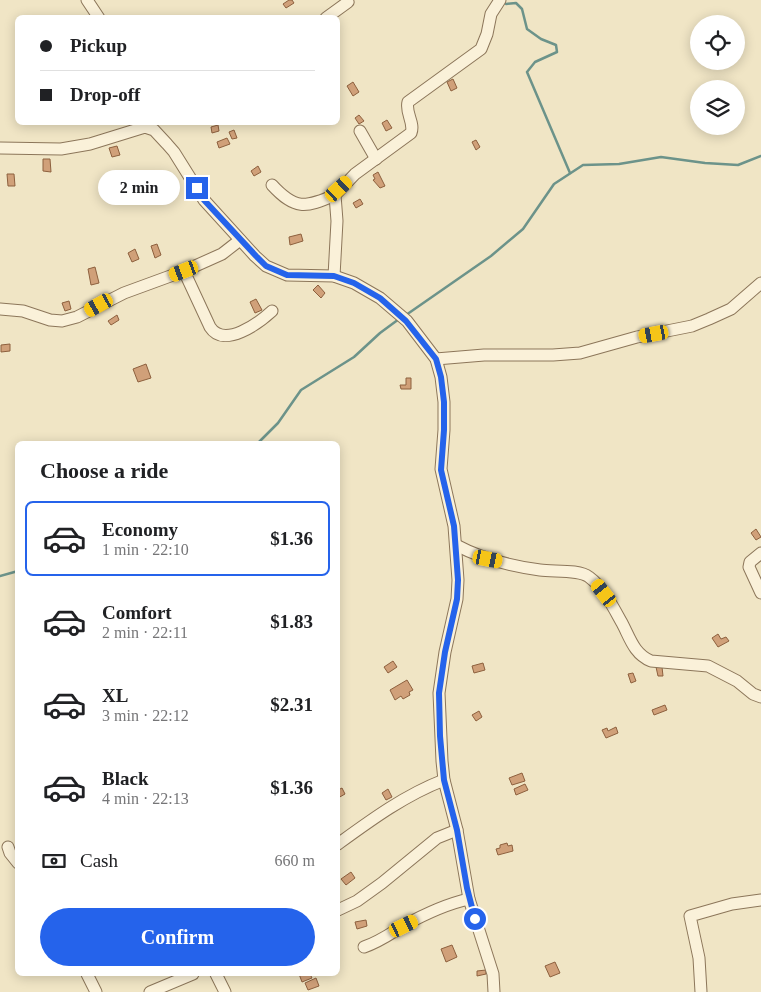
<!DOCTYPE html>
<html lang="en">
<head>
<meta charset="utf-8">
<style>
	:root { --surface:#fff; --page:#f6f6f6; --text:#202124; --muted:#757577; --line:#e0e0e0; --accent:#2563eb }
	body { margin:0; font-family:"Times New Roman",serif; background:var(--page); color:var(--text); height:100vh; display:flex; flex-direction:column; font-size:19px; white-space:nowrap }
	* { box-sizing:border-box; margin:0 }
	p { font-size:16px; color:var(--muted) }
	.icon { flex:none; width:28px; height:28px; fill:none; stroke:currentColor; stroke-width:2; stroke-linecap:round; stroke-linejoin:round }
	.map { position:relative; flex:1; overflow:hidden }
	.details { position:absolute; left:15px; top:441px; width:325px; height:535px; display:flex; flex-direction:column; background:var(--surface); border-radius:8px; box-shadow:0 2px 12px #0003 }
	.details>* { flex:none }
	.guide { position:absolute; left:15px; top:15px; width:325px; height:110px; border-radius:8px; box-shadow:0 2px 12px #0003; display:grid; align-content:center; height:110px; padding:0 25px; background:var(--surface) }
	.buttons { position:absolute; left:690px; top:15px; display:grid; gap:10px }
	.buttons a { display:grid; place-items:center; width:55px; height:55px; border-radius:50%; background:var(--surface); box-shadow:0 2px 12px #0003; font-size:25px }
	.end { position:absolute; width:22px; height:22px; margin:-11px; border:6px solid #2563eb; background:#fff; box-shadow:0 0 0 2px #fff }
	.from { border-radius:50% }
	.bubble { position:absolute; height:35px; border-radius:18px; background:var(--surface); box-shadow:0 2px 12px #0003; font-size:16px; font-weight:800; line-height:35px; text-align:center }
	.car { position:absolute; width:15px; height:30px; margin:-15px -8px; border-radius:6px; box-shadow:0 0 4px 1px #0007; background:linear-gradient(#f5c518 24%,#345 0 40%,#f5c518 0 76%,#345 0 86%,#f5c518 0) }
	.guide b { display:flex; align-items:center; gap:18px; height:48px; font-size:19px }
	.guide b+b { border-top:1px solid var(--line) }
	.guide i { width:12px; height:12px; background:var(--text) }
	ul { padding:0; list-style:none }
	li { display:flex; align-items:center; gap:15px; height:75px; margin:0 10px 8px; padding:0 15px; border:2px solid transparent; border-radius:8px }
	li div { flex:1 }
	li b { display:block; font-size:19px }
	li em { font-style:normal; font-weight:800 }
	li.current { border-color:var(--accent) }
	li>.icon { width:45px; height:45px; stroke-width:1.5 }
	h2 { padding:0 25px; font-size:22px; line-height:60px }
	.pay { display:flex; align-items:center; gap:12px; height:55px; padding:0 25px; font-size:19px }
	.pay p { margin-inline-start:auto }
	.action { display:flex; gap:10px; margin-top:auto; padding:10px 25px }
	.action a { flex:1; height:58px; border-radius:30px; background:var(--accent); color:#fff; font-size:20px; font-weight:800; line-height:58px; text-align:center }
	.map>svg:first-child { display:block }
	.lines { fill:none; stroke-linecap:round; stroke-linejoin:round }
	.stream { stroke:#6c938a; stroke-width:2.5 }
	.building { fill:#d0a079; stroke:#8d603e }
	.minor-casing { stroke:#8c765a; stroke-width:13 }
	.minor { stroke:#faf1d9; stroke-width:11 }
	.route { stroke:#2563eb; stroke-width:6 }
</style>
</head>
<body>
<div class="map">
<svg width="761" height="992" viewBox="0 0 761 992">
	<rect width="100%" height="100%" fill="#f0e5c5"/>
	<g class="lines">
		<g class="stream">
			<polyline points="506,4 516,3 522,9 527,29 541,39 556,45 557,52 535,62 527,72 570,173"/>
			<polyline points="406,315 491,256 523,229 554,184 583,165 619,164 661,157 705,163 738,165 761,156"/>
			<polyline points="257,444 278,423 301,390 354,357 380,333 399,319"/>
			<polyline points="0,576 18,571"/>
		</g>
	</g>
	<g class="building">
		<polygon points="289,0 292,0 294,3 286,8 283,4"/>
		<polygon points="453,79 457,88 451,91 447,82"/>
		<polygon points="353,82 359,92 353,96 347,86"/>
		<polygon points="359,115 364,121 359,124 355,118"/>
		<polygon points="387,120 392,128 386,131 382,123"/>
		<polygon points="218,125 219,131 212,133 211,127"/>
		<polygon points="234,130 237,138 232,139 229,132"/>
		<polygon points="227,138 230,144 219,148 217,142"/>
		<polygon points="476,140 480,147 476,150 472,142"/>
		<polygon points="117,146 120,155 112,157 109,148"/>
		<polygon points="43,159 50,159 51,172 43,171"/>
		<polygon points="258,166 261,172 254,176 251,171"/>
		<polygon points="378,172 385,186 380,188 373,180 375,179 373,175"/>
		<polygon points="7,174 14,174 15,186 8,186"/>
		<polygon points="360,199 363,204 356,208 353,203"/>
		<polygon points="301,234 303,241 290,245 289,237"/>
		<polygon points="157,244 161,255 155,258 151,246"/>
		<polygon points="135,249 139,259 132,262 128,253"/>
		<polygon points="95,267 99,283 91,285 88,269"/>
		<polygon points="318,285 325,293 321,298 313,290"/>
		<polygon points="256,299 262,310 255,313 250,302"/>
		<polygon points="69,301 71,309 65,311 62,303"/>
		<polygon points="117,315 119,320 111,325 108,321"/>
		<polygon points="10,344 10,351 1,352 1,345"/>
		<polygon points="146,364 151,378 138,382 133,369"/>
		<polygon points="406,378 411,378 411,389 401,389 400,385 406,385"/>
		<polygon points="756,529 761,537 756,540 751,533"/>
		<polygon points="718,634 721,639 726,637 729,641 718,647 712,638"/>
		<polygon points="393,661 397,667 388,673 384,667"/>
		<polygon points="483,663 485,670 474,673 472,666"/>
		<polygon points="656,667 662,667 663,676 658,676"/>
		<polygon points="633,673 636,681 631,683 628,674"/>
		<polygon points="407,680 413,690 409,692 410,695 403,699 401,696 395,700 390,690"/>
		<polygon points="665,705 667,710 654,715 652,710"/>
		<polygon points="479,711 482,717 476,721 472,715"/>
		<polygon points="616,727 618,733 606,738 602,730 607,728 608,731"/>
		<polygon points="522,773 525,781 512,785 509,778"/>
		<polygon points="525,784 528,790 516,795 514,789"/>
		<polygon points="342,788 345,794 338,798 338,790"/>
		<polygon points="388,789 392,797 386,800 382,793"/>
		<polygon points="507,843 508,846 512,845 513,851 498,855 496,849 500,848 500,845"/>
		<polygon points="351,872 355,878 346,885 341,879"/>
		<polygon points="366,920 367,926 357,929 355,922"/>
		<polygon points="452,945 457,957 446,962 441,949"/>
		<polygon points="555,962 560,973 550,977 545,966"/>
		<polygon points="486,970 486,974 477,976 477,971"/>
		<polygon points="299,974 310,974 312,978 302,982"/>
		<polygon points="316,978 319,986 308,990 305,983"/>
	</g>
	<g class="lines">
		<g class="minor-casing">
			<g id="minor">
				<polyline points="87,0 99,18"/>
				<polyline points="326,18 348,2 347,0"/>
				<polyline points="360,131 376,159"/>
				<polyline points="0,148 61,149 90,144 145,127 154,130 167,144 174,152 204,200 255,256 266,266 287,275 334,276 354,283 380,298 407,321 436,359 441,377 444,402 444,430 441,469 454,526 458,580 457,599 445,652 439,693 442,761 444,780 457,830 469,899 493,974 494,992"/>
				<path d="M272 185C295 210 305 208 335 195"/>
				<path d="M184 271 210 327C224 349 259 323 272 311"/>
				<path d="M334 276 337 221 335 195 355 174 411 133C415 123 405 113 408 102L481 49 487 34 491 14 500 0"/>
				<polyline points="0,309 23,311 50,320 62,321 77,317 124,293 184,271 222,254 240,240"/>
				<polyline points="436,359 484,355 553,355 580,353 637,337 692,326 709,319 731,309 761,283"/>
				<path d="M456 545C482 559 511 566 540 570 553 572 579 569 589 577 604 588 613 607 622 623 630 638 634 654 651 661L708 666 737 681 753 694 761 697"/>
				<polyline points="761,553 750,562 749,567 761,593"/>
				<path d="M338 844C371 820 405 795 444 780"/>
				<polyline points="8,847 10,853 18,863"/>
				<polyline points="338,910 357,901 382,883 437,838 457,830"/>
				<path d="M364 947C379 942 390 934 403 926 423 915 446 904 469 899"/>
				<polyline points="87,974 96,992"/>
				<polyline points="216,974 225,992"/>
				<polyline points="150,992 193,974"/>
				<polyline points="701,992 699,958 690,916 732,904 761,900"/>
			</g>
		</g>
		<use href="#minor" class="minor"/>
	</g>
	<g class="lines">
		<polyline class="route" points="197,188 204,200 256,256 266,266 287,275 334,276 354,283 380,298 406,321 436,359 441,377 444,402 444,430 441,470 454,526 458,580 457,599 445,652 439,693 440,736 444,780 457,830 467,888 475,919"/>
	</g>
</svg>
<div class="buttons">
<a><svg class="icon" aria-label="locate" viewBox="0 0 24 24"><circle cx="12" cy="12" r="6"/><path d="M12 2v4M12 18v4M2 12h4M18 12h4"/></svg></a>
<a><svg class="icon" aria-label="layers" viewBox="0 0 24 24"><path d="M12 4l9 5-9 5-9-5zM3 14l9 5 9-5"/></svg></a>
</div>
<i class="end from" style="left:475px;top:919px"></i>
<i class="end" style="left:197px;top:188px"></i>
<div class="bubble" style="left:98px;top:170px;width:82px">2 min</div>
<i class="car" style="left:339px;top:189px;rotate:48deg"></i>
<i class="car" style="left:184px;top:271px;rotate:249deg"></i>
<i class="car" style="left:99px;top:305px;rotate:241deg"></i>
<i class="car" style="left:654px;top:334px;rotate:260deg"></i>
<i class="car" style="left:488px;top:559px;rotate:101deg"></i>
<i class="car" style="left:604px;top:593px;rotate:322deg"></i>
<i class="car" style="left:404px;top:926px;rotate:64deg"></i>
<div class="guide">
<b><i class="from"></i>Pickup</b>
<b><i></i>Drop-off</b>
</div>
<section class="details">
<h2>Choose a ride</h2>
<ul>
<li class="current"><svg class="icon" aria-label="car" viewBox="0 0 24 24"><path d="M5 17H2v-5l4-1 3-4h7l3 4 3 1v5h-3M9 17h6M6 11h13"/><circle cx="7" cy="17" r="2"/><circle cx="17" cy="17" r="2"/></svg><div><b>Economy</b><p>1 min · 22:10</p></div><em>$1.36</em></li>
<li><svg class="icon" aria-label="car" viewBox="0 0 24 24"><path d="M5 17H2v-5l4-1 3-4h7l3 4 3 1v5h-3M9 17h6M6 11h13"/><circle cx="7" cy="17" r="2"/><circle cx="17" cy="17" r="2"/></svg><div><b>Comfort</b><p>2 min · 22:11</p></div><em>$1.83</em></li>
<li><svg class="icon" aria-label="car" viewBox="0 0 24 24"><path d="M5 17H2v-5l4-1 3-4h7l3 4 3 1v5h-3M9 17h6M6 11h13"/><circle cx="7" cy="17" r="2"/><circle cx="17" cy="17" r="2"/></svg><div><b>XL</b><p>3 min · 22:12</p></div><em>$2.31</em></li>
<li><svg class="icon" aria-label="car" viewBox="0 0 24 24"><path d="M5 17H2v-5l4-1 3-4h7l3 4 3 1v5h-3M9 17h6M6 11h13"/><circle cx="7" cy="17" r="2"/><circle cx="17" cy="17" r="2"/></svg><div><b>Black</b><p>4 min · 22:13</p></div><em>$1.36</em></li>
</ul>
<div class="pay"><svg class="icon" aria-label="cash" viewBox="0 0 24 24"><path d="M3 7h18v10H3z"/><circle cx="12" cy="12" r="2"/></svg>Cash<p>660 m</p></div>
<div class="action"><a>Confirm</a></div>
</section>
</div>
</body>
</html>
